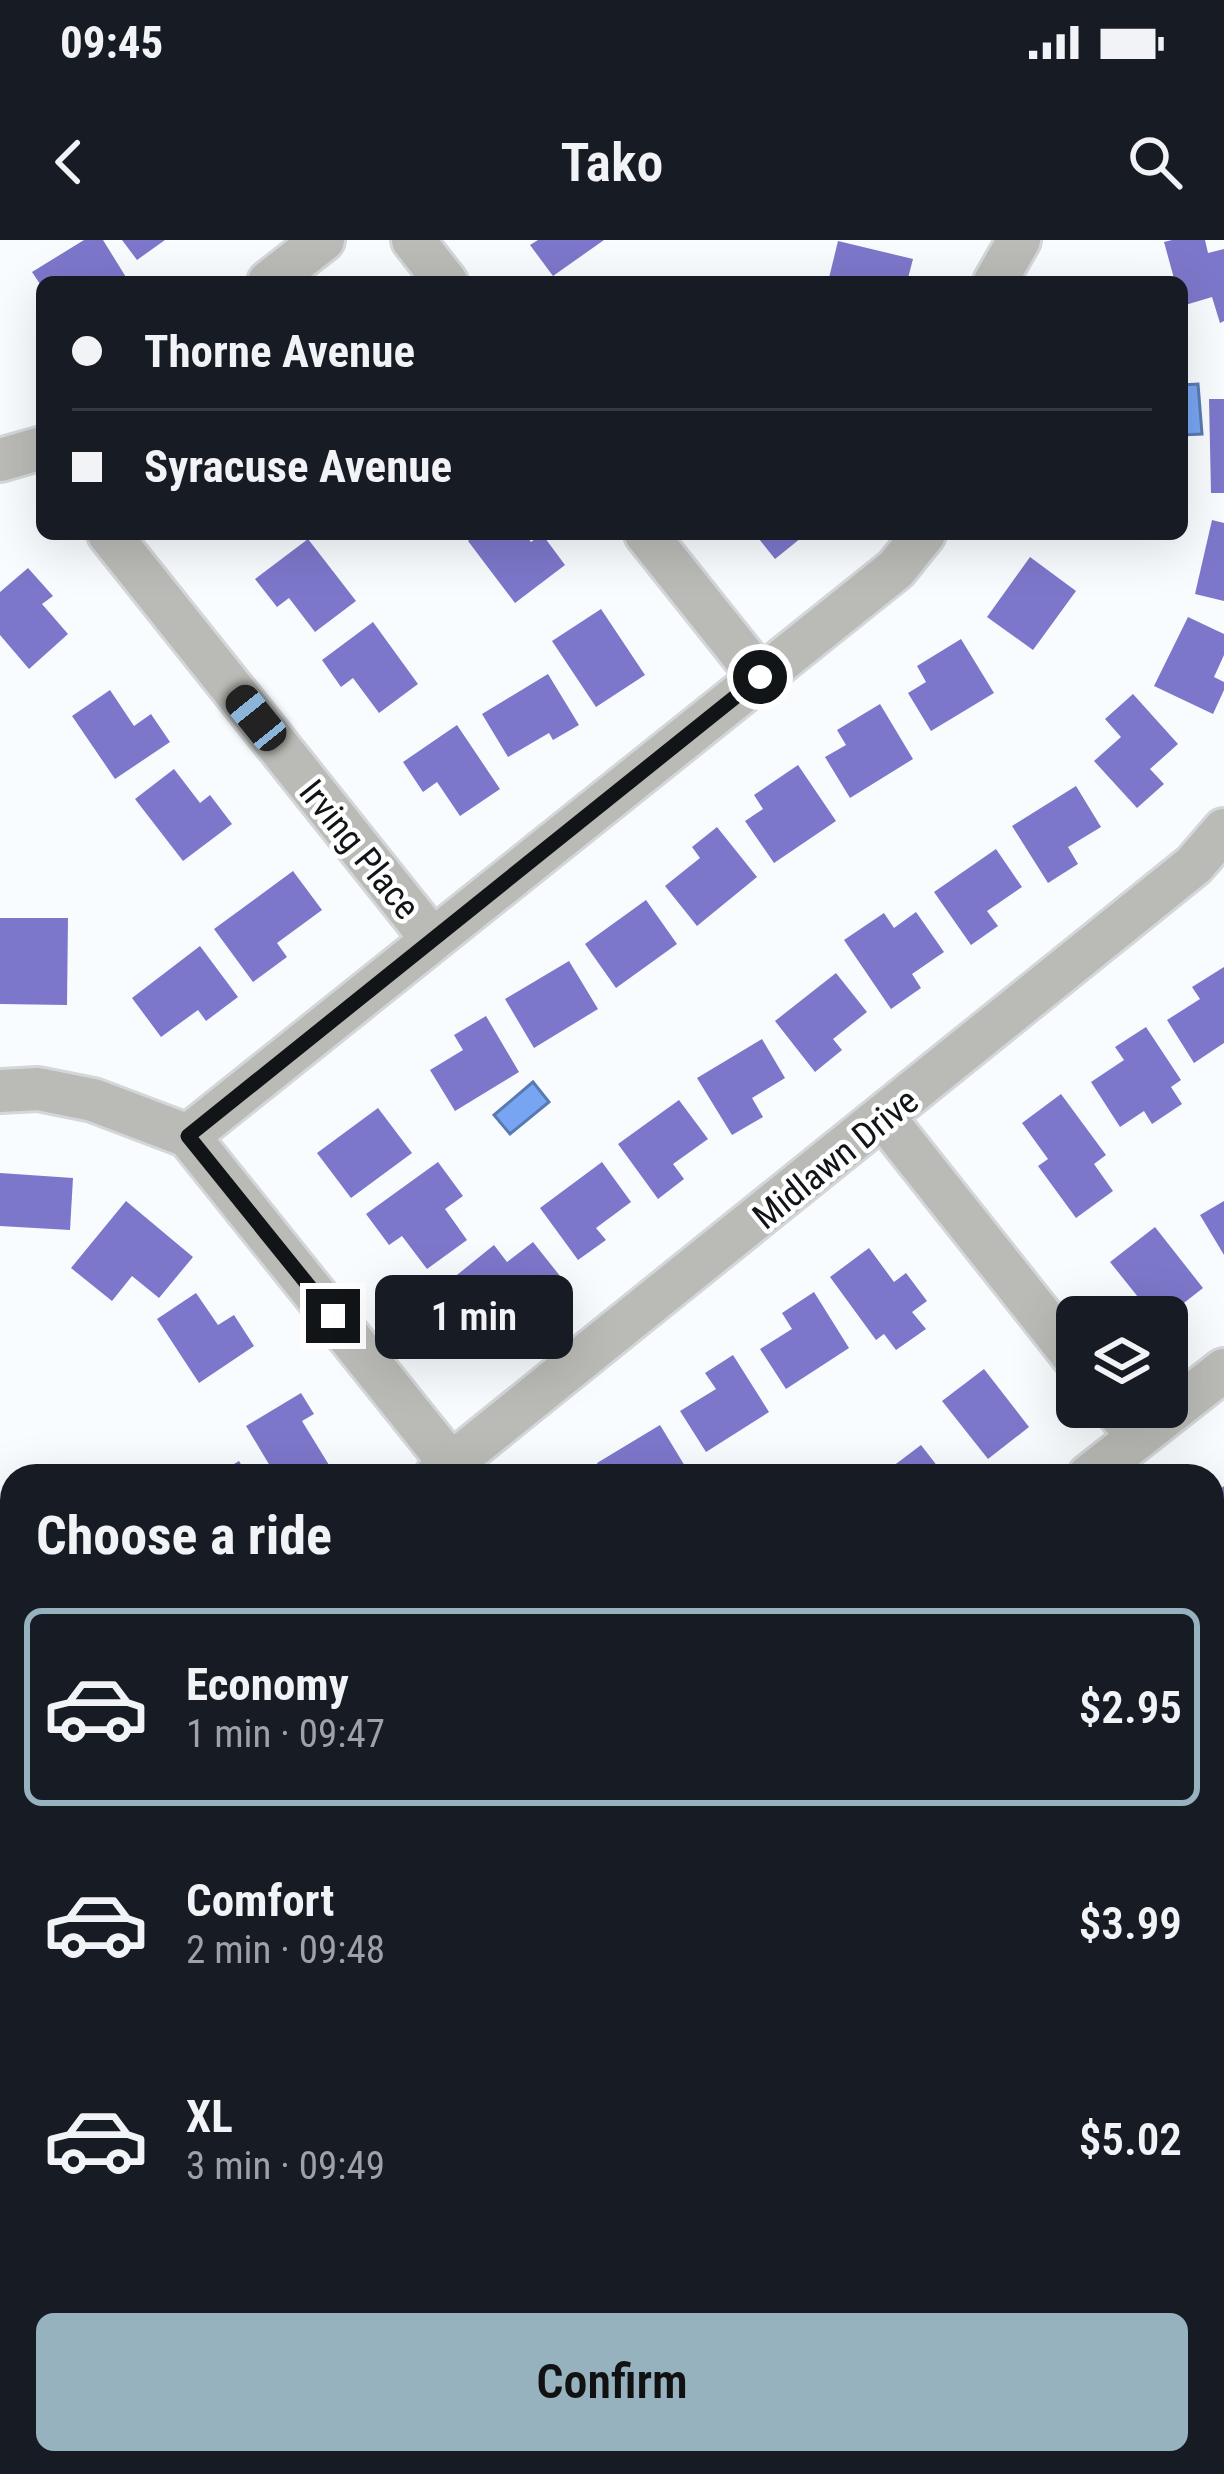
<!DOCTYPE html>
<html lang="en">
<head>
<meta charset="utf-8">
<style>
	:root { --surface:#171b24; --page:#242831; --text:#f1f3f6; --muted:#9ea1a6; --line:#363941; --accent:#95b2be }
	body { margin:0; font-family:"Roboto Condensed",sans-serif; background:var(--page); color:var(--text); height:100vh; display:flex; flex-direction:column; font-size:45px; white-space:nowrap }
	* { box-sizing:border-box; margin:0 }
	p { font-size:39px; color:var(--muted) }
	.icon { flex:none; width:66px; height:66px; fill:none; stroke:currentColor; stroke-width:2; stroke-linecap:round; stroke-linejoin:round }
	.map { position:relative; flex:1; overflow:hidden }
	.details { position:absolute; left:0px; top:1224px; width:1224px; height:1011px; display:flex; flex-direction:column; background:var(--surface); border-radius:36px 36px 0 0; box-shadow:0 12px 48px #0002 }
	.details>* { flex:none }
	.top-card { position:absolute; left:36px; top:36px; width:1152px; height:264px; border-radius:18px; box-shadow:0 12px 48px #0002; display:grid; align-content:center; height:264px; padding:0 36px; background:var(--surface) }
	.fabs { position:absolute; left:1056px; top:1056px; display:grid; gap:24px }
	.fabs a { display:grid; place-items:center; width:132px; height:132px; border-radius:18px; background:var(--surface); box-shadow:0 12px 48px #0002; font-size:60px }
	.end { position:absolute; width:54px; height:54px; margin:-27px; border:15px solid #111517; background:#fff; box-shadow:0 0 0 6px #fff }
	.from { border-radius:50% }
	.bubble { position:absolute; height:84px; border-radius:18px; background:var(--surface); box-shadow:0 12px 48px #0002; font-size:39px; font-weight:600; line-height:84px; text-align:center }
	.car { position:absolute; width:36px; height:72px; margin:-36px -18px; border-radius:15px; box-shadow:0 0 9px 3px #0007; background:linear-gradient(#222 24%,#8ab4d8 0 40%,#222 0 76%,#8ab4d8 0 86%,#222 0) }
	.top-card b { display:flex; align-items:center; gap:42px; height:114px; font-size:45px }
	.top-card b+b { border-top:3px solid var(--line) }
	.top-card i { width:30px; height:30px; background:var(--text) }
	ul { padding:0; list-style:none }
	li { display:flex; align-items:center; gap:36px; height:198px; margin:0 24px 18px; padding:0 12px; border:6px solid transparent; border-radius:18px }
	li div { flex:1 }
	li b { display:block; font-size:45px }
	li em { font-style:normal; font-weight:600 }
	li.active { border-color:var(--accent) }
	li>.icon { width:108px; height:108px; stroke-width:1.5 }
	h2 { padding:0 36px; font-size:54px; line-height:144px }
	.button { display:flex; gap:24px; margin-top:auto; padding:24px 36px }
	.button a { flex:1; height:138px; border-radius:18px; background:var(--accent); color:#111; font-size:48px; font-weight:600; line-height:138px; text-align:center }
	.status { display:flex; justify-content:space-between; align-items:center; height:84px; padding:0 60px; background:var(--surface); direction:ltr }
	.status svg { height:33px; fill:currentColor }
	header { display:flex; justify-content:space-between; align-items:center; height:156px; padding:0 36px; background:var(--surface); font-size:54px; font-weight:600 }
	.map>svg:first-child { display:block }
	.water { fill:#78a5f2; stroke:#597ab0; stroke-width:3 }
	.building { fill:#7c77ca }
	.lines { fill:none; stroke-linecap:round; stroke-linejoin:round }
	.minor-casing { stroke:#d3d7da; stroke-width:48 }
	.minor { stroke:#babbb6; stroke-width:42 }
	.route { stroke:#111517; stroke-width:15 }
	.labels { text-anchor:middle; stroke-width:9; stroke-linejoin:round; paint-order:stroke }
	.street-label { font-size:36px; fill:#111517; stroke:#fff }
</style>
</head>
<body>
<div class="status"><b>09:45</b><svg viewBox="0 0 49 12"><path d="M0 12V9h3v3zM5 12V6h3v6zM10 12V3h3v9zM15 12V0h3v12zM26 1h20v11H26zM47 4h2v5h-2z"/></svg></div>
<header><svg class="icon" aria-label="back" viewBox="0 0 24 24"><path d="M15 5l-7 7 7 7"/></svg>Tako<svg class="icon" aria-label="search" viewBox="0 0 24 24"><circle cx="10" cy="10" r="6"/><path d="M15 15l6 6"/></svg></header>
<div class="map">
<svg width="1224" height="2234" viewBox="0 0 1224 2234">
	<rect width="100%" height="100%" fill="#f8fcff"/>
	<g class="water">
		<polygon points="1198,144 1202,194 1182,195 1182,145"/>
		<polygon points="533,842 549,862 510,894 494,875"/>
	</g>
	<g class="building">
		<polygon points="84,0 103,0 129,42 42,42 42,47 32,32"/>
		<polygon points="122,0 165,0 137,20"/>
		<polygon points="538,0 604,0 553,36 530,5"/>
		<polygon points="1172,0 1205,0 1208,13 1224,9 1224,81 1220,83 1212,57 1182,66 1182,42 1175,42 1164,2"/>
		<polygon points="838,1 913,19 907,42 828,42"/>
		<polygon points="1209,159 1224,159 1224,253 1211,253"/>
		<polygon points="1212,280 1224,283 1224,361 1195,354"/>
		<polygon points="477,294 525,294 531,302 542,294 565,325 515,363 468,301"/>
		<polygon points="755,294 806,294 775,319"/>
		<polygon points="308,299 356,361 315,392 289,358 277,367 255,339"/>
		<polygon points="1030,317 1076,351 1033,410 987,377"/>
		<polygon points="28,328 53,356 42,364 68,394 29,429 0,395 0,352"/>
		<polygon points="601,369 645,435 596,467 552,401"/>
		<polygon points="1188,377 1224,394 1224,415 1214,437 1224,442 1224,450 1213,474 1154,446"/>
		<polygon points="373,382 418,444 379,473 353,438 341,447 322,420"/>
		<polygon points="961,399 994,453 931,491 908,453 926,442 917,426"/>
		<polygon points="548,434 579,485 553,500 549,493 508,517 482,474"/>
		<polygon points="110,450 134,486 151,474 170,502 115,539 72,476"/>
		<polygon points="1133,454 1178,504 1150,529 1164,544 1137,568 1094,521 1121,497 1105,479"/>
		<polygon points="880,464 913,519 850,558 825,517 846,505 837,490"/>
		<polygon points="457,485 500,549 460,576 437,542 423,552 403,522"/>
		<polygon points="798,525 836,581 774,623 745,581 763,569 754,555"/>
		<polygon points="174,529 200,563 210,555 232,584 183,621 135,559"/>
		<polygon points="1076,546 1101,587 1068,607 1078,624 1048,643 1012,586"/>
		<polygon points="717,587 757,637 697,686 665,646 700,618 692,607"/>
		<polygon points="996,609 1022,647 987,671 998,686 971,705 934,652"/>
		<polygon points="293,631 322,670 277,703 287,717 253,742 214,689"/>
		<polygon points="646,660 677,704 616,748 585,704"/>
		<polygon points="916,672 944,712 912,734 921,748 891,769 844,700 884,673 894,688"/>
		<polygon points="0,678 68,678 67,765 0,764"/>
		<polygon points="200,706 238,757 206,781 198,770 161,797 132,758"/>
		<polygon points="569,721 598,769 534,808 505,759"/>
		<polygon points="1224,727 1224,803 1194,823 1167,780 1200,759 1192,747"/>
		<polygon points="836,733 867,772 833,799 842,810 815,832 775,781"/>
		<polygon points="486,776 519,832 455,871 430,830 463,810 454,795"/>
		<polygon points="1146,787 1181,840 1171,847 1182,864 1152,884 1144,871 1120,887 1091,842 1124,820 1115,807"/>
		<polygon points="762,799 785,838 752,858 763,877 732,895 697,838"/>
		<polygon points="1061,854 1106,915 1094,924 1113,951 1076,978 1038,926 1048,919 1022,883"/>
		<polygon points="679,860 708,899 673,924 684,939 658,959 618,904"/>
		<polygon points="378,868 412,913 351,958 317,913"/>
		<polygon points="438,922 463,956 445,969 467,1000 427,1029 402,996 389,1005 366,974"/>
		<polygon points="602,922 631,962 596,988 606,1000 578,1020 540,968"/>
		<polygon points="0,933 73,938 70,990 0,986"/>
		<polygon points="126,961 193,1017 159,1058 132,1036 112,1061 71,1028"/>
		<polygon points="1224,961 1224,1015 1200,975"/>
		<polygon points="1155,987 1203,1048 1166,1077 1154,1077 1110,1022"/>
		<polygon points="533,1002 560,1036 506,1080 496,1068 462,1095 431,1056 494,1005 507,1022"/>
		<polygon points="869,1008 894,1042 906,1033 927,1061 912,1072 926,1089 896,1110 884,1094 876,1100 830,1037"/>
		<polygon points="814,1052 849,1108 786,1149 760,1109 792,1089 782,1073"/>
		<polygon points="196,1053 218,1085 234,1075 254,1106 199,1143 157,1079"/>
		<polygon points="733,1115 769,1172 706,1212 680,1171 716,1149 705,1133"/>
		<polygon points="984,1129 1029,1187 988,1219 942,1161"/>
		<polygon points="301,1153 314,1174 302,1181 329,1225 310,1236 276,1236 246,1186"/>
		<polygon points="660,1185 691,1236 605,1236 597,1223"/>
		<polygon points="921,1205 945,1236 880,1236"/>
		<polygon points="239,1221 248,1236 214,1236"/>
		<polygon points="1224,1246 1224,1312 1219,1316 1212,1307 1212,1255"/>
		<polygon points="0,1424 12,1433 12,1474 0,1490"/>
		<polygon points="1224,1452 1224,1545 1214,1551 1212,1493 1220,1488 1212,1476 1212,1459"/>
		<polygon points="12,1692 12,1749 0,1756 0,1699"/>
		<polygon points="1221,1781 1224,1843 1212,1851 1212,1787"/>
		<polygon points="0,1959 12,1979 12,2001 0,2008"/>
		<polygon points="43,2223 124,2223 106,2234 94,2234 90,2228 80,2234 50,2234"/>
		<polygon points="577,2223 578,2234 526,2234 525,2225"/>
		<polygon points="639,2223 721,2223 725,2234 643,2234"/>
		<polygon points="935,2223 1021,2223 1007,2234 944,2234"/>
	</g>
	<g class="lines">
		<g class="minor-casing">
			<g id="minor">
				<polyline points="413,0 446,42"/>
				<polyline points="269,42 323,0"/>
				<polyline points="995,42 1019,0"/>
				<polyline points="0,220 42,208"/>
				<polyline points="109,294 432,699"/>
				<polyline points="646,294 760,437"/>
				<polyline points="0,851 38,849 93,860 188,896 451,1224"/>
				<polyline points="885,879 1077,1121"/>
				<polyline points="188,896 896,329 924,294"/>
				<polyline points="1114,1167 1138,1197"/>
				<polyline points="436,1236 1194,625 1224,590"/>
				<polyline points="1089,1236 1224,1130"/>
				<polyline points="0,1585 12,1575"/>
				<polyline points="1212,1660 1224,1650"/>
				<polyline points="0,2104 12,2095"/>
				<polyline points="1212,2171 1224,2161"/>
				<polyline points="429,2234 429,2223"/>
				<polyline points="1134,2234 1148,2223"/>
			</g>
		</g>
		<use href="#minor" class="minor"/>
	</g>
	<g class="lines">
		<polyline class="route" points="333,1076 188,896 760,437"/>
	</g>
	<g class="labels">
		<g class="street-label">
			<text transform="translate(360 609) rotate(51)" y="13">Irving Place</text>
			<text transform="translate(835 918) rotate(-39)" y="13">Midlawn Drive</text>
		</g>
	</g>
</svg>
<div class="fabs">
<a><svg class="icon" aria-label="layers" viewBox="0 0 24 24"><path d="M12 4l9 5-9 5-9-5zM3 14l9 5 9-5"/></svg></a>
</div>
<i class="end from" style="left:760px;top:437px"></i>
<i class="end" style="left:333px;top:1076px"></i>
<div class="bubble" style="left:375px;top:1035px;width:198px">1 min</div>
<i class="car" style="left:256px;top:478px;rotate:321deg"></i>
<div class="top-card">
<b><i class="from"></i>Thorne Avenue</b>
<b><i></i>Syracuse Avenue</b>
</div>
<section class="details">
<h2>Choose a ride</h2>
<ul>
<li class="active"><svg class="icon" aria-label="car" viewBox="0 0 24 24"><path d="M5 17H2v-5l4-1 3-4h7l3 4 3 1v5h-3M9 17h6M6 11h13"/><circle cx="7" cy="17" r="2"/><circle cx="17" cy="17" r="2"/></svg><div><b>Economy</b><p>1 min · 09:47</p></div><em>$2.95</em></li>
<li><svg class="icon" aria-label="car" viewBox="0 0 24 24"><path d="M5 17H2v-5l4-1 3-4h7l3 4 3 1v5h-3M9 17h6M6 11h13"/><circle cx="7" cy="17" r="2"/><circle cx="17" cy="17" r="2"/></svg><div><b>Comfort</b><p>2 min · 09:48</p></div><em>$3.99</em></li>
<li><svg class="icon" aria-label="car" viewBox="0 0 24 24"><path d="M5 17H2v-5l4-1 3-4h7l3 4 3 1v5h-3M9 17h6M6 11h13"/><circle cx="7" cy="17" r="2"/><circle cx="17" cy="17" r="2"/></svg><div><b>XL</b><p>3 min · 09:49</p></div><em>$5.02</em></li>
</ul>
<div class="button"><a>Confirm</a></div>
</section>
</div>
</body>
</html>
